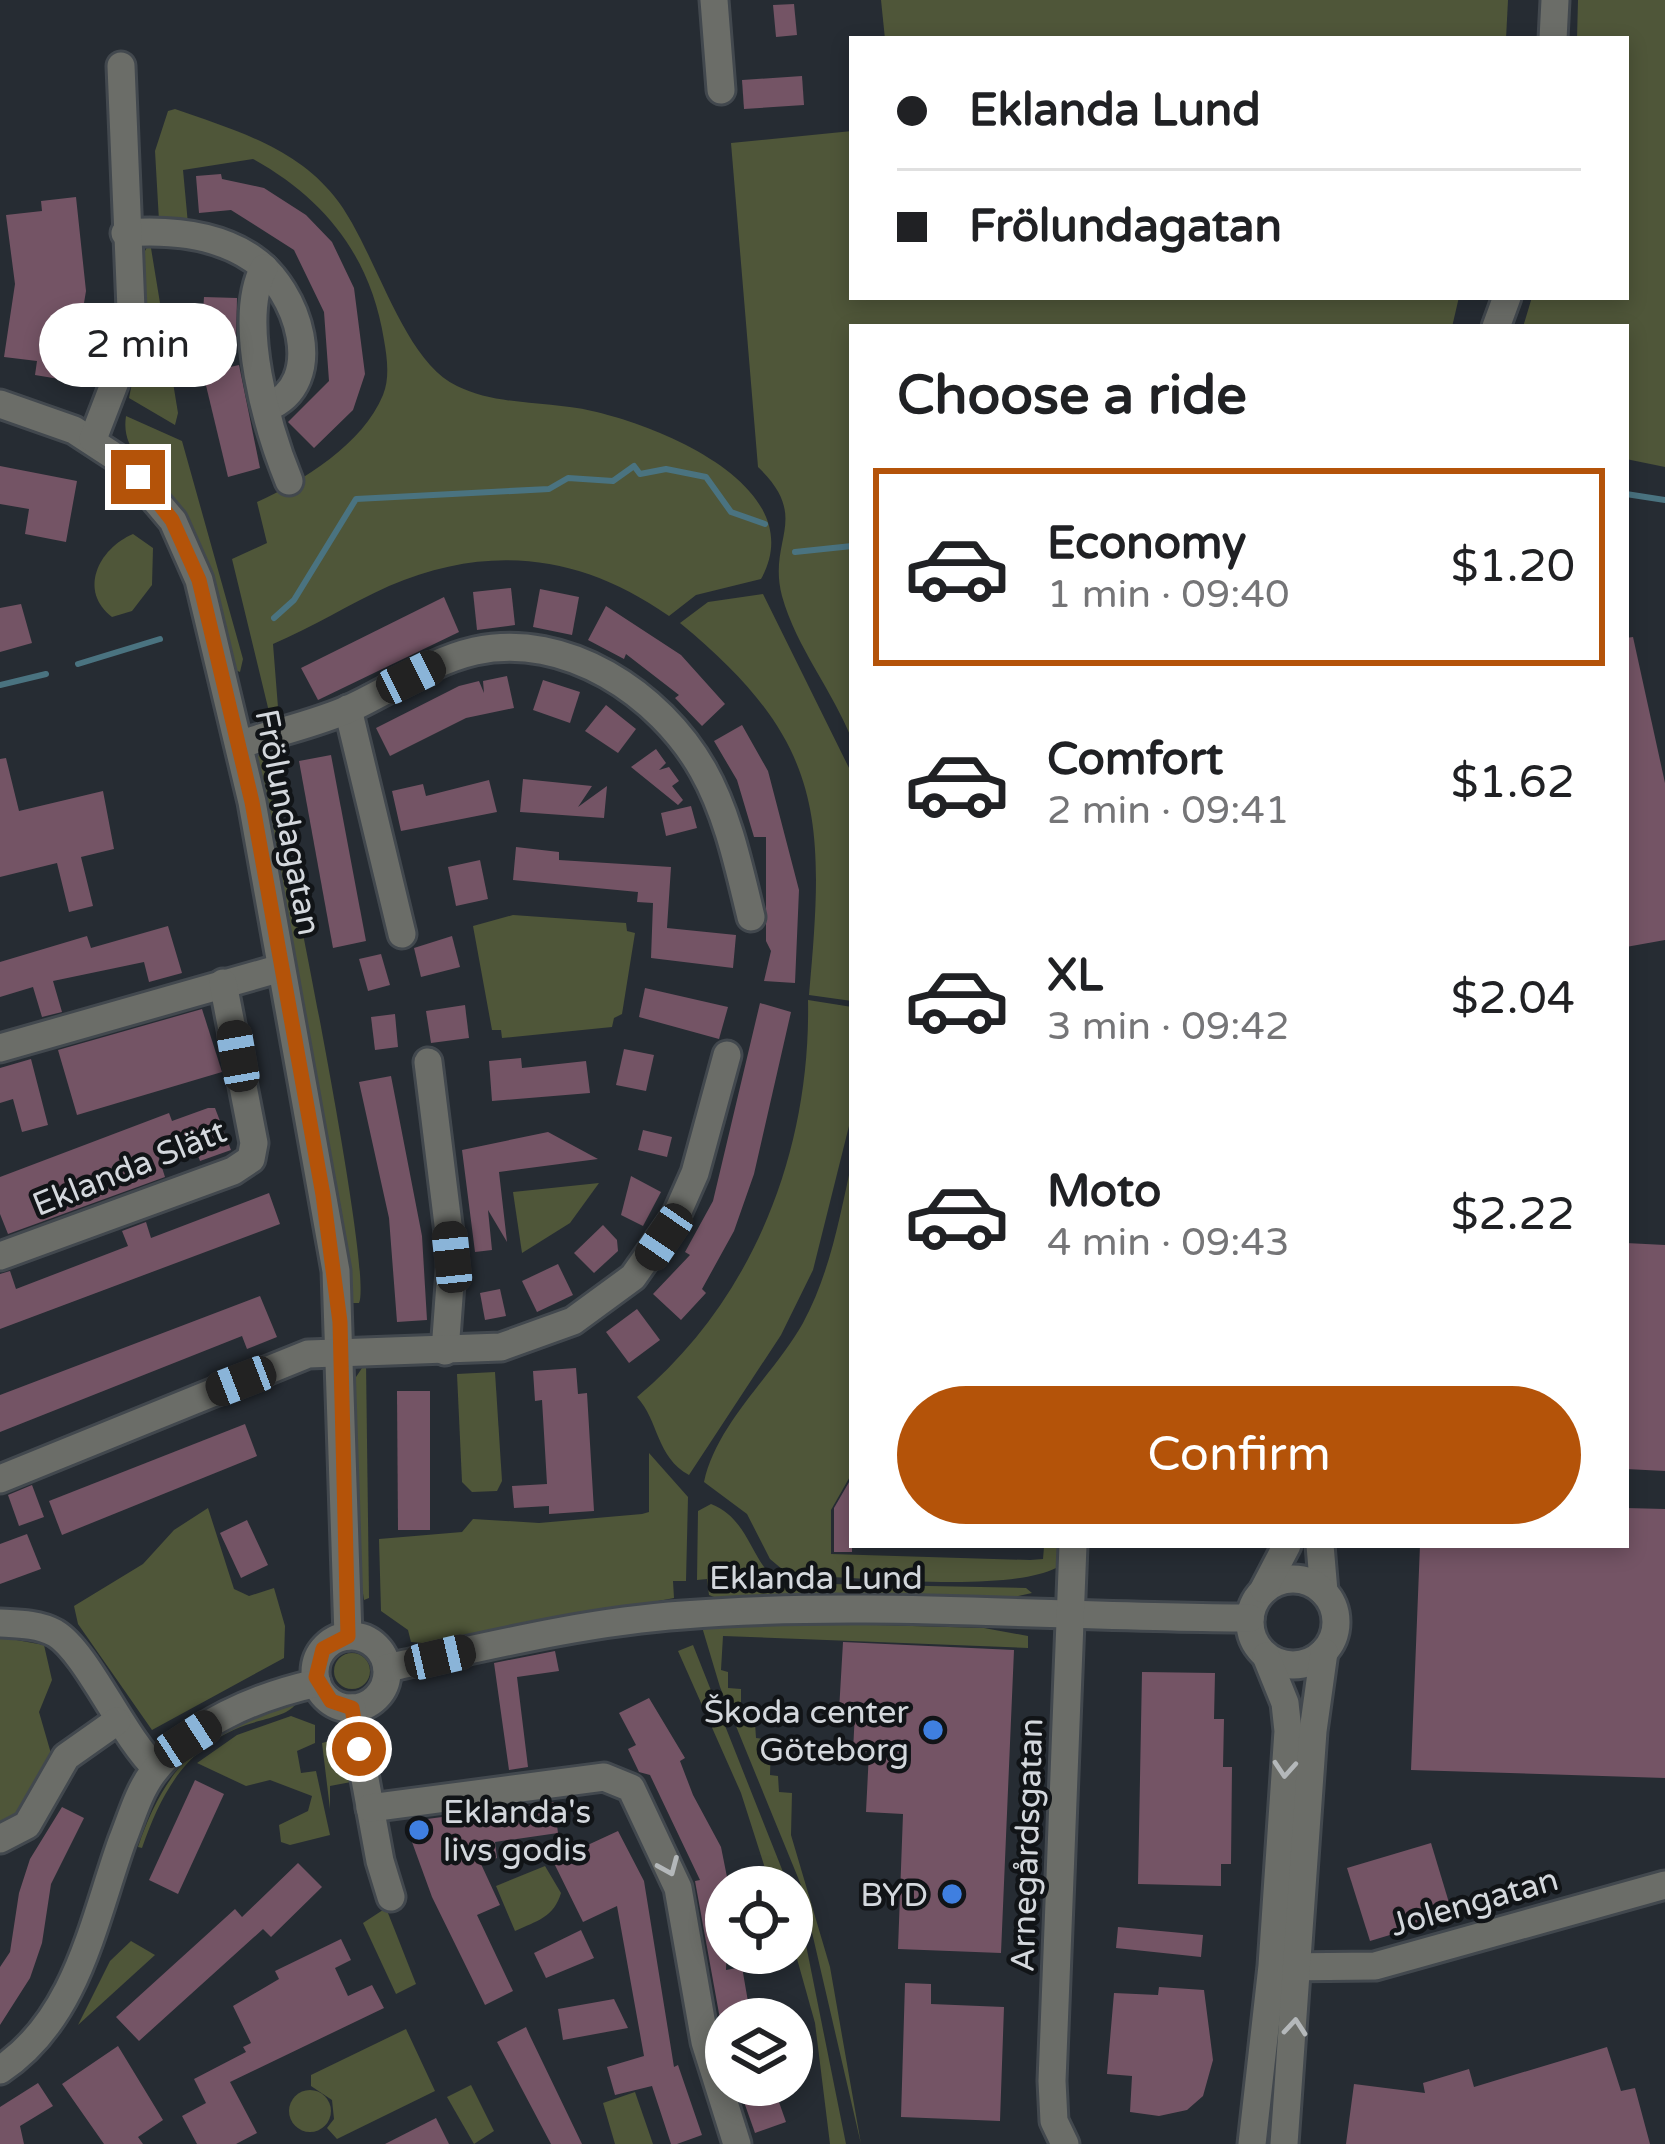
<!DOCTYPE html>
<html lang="en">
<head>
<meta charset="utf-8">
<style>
	:root { --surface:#fff; --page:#f2f2f2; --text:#202124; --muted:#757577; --line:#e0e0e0; --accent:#b45309 }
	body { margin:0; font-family:"Varela Round",sans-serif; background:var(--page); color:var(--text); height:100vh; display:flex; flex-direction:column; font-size:45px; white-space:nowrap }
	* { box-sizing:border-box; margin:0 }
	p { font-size:39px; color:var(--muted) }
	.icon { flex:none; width:66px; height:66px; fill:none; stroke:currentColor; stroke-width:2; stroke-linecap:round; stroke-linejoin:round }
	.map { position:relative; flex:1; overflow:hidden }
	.details { position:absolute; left:849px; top:324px; width:780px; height:1224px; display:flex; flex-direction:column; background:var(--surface); border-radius:0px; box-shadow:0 6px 18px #0003 }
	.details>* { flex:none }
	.banner { position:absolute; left:849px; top:36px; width:780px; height:264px; border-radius:0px; box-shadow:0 6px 18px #0003; display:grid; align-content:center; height:264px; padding:0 48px; background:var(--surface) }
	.tools { position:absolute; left:705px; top:1866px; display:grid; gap:24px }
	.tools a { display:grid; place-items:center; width:108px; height:108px; border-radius:50%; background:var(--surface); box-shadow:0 6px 18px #0003; font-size:60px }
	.end { position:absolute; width:54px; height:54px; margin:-27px; border:15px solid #b45309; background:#fff; box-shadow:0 0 0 6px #fff }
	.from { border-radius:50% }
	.bubble { position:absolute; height:84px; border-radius:42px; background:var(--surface); box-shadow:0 6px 18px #0003; font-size:39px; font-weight:600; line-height:84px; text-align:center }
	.car { position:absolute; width:36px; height:72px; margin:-36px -18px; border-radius:15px; box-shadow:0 0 9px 3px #0007; background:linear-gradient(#222 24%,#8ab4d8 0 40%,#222 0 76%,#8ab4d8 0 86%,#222 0) }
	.banner b { display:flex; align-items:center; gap:42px; height:114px; font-size:45px }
	.banner b+b { border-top:3px solid var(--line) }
	.banner i { width:30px; height:30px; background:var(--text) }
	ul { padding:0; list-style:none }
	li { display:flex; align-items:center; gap:36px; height:198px; margin:0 24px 18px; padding:0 24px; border:6px solid transparent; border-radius:0px }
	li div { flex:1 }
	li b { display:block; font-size:45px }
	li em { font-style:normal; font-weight:600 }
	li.current { border-color:var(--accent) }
	li>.icon { width:108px; height:108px; stroke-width:1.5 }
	h2 { padding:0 48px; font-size:54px; line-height:144px }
	.button { display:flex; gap:24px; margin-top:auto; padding:24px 48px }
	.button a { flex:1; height:138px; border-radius:72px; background:var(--accent); color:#fff; font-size:48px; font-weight:600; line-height:138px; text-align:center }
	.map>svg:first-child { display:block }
	.green { fill:#4f5639 }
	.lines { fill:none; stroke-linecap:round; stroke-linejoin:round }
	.stream { stroke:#4a7380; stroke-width:6 }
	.building { fill:#745465 }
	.minor-casing { stroke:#42484e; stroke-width:33 }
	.minor { stroke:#6b6d68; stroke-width:27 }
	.oneway { stroke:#b4b8ba }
	.route { stroke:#b45309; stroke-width:15 }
	.shop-dot { fill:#3f7fe0; stroke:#111417; stroke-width:4.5 }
	.labels { text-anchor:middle; stroke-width:9; stroke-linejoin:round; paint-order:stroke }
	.street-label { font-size:33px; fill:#d4d8dd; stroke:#111417 }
	.poi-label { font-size:33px; fill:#d4d8dd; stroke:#111417; text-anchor:end }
</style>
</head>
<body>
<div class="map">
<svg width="1665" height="2144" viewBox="0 0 1665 2144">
	<rect width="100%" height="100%" fill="#262c33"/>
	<g class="green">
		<polygon points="881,0 1508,0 1506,39 885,39"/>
		<polygon points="1578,0 1665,0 1665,467 1626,459 1626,327 1523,327 1532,297 1626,297 1626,39 1577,39"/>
		<path d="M175 109C232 129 295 147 334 196 375 246 401 360 457 386 497 406 549 401 592 411 660 426 812 487 761 579L696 595 669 616C581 554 489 543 389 586 349 604 313 627 273 644L279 720H271L232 559 267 543 257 502C303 481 363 444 383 395 390 378 387 357 384 340 371 257 325 199 253 159L183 170 188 224 159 221 155 151 168 111Z"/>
		<path d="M852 131V297H1459L1452 327H852V740C833 691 796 647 782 596 767 539 812 519 758 467L731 143Z"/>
		<polygon points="150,242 178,413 175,425 129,398 145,319 141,258"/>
		<path d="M126 416 182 441 243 659 240 672 233 669C226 609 208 541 164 486 145 463 121 449 126 416Z"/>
		<path d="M133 534 153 548 152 585 132 611 112 617C78 591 98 549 133 534Z"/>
		<path d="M763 594 852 774V1001L809 995C825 818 825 742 680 623L708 602Z"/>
		<path d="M265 747C280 816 374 1271 359 1303H348L342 1214 263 799 257 756Z"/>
		<polygon points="513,915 626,923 627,931 635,933 622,1014 614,1018 612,1027 502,1038 501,1030 492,1030 473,926"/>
		<path d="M808 1000 852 1007V1114L813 1270 781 1335 689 1475C656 1457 659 1421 637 1397 753 1300 811 1151 808 1000Z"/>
		<path d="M852 1161V1473L831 1510V1554L1030 1560 1043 1559 1044 1547H1060L1056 1568C1004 1594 852 1576 789 1575L770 1559 747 1514 704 1482C717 1422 774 1375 803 1323 830 1273 840 1216 852 1161Z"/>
		<polygon points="599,1183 570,1223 522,1253 513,1192"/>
		<polygon points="366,1362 369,1598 364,1600 356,1548 354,1380"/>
		<polygon points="495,1372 502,1481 497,1491 472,1492 462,1482 457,1374"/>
		<polygon points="649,1453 688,1497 686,1581 673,1581 674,1598 433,1644 411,1642 408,1630 381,1611 379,1539 462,1532 473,1519 539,1523 642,1514 649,1512"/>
		<path d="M711 1504C749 1519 750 1559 778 1583L1026 1588 1032 1593 999 1600 714 1597 709 1595 707 1579 697 1580 698 1511Z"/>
		<polygon points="208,1508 234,1589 249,1596 274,1588 285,1626 284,1658 152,1730 78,1624 74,1606 143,1564 174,1530"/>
		<polygon points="770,1622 984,1628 1028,1636 1028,1648 723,1636 721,1670 728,1672 728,1688 741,1689 741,1721 755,1723 756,1738 771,1740 770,1775 778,1776 779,1792 792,1793 791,1835 830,1967 861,2144 801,1885 720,1687 702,1627"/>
		<polygon points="0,1637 44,1645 52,1680 39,1712 52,1757 18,1816 0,1828"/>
		<polygon points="693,1645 789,1887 771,1887 741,1793 678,1651"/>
		<circle cx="352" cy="1671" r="18"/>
		<path d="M296 1704C287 1716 263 1719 246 1725 186 1747 162 1791 142 1848L138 1847C164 1768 210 1718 296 1704Z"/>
		<polygon points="291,1716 315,1725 315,1743 297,1751 301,1773 316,1771 330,1835 290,1845 281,1842 279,1825 308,1811 312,1796 270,1780 246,1786 197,1763 237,1735"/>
		<polygon points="340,1738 360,1799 355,1800 351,1782 330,1786 330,1809 322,1743"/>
		<path d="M545 1866 561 1893C554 1917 537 1921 515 1931L496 1886Z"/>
		<polygon points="386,1908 416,1984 396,1994 363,1923"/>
		<polygon points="131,1941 155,1955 78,2025 110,1961"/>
		<polygon points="806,1945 846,2144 830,2144 815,2023 794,1948"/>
		<polygon points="406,2029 435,2091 337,2139 327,2128 334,2119 332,2100 311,2086 311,2075"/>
		<polygon points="471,2085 494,2131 474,2144 447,2097"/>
		<circle cx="310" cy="2111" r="21"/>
		<polygon points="635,2092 653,2144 615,2144 603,2103"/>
	</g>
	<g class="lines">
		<g class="stream">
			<polyline points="1626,494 1665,500"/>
			<polyline points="795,552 852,546"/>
			<polyline points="274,618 294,600 356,499 549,489 568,478 613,481 634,466 640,474 666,469 706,477 731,512 765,524"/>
			<polyline points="78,664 160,639"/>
			<polyline points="0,685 46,674"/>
		</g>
	</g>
	<g class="building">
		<polygon points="794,4 797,35 776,37 773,5"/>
		<polygon points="802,76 804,105 744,109 742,80"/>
		<polygon points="221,174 222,179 264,188 306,215 332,242 354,288 365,374 353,410 314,448 288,422 329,381 324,312 294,250 231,210 199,213 196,176"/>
		<polygon points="76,197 86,291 71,381 35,375 37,361 4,357 15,284 6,215 42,211 41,201"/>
		<polygon points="204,297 237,298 236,343 201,342"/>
		<polygon points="239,365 260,468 228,477 203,373"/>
		<polygon points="0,466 77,481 66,542 25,534 29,509 0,504"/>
		<polygon points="511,588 515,625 477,630 473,592"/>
		<polygon points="540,589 579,597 572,635 533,627"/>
		<polygon points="444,597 459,632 318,700 301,668"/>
		<polygon points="21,604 32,643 0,652 0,608"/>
		<polygon points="606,606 681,655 725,704 702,726 675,698 679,695 626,654 624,659 588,640"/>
		<polygon points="1633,637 1665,783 1665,940 1626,947 1626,638"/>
		<polygon points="507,676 514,708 466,718 390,756 376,728 459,686 479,681 484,693 483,681"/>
		<polygon points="543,680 580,692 570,723 533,710"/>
		<polygon points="606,705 636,729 618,753 585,731"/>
		<polygon points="742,725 768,771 799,890 795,983 764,981 771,951 766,941 766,837 754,837 737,780 714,741"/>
		<polygon points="656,749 666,763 659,770 669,767 679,781 672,786 683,800 678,805 631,767"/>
		<polygon points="331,755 366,941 333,948 299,761"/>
		<polygon points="6,758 19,811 103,791 114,849 81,857 93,906 69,912 57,863 0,877 0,759"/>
		<polygon points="523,779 592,786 578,807 607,786 604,818 520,812"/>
		<polygon points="489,780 497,812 401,831 392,791 423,784 426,796"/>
		<polygon points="691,806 697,828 666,836 661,813"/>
		<polygon points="516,847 559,852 559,860 671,867 667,928 736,935 733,968 651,958 653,903 637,902 638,892 513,880"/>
		<polygon points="480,860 488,899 456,906 448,867"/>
		<polygon points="168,926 182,973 149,982 144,962 53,981 62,1012 42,1017 33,987 0,997 0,962 87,936 91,948"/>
		<polygon points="452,936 460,967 421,977 414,948"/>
		<polygon points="381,954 390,985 368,991 359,959"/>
		<polygon points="645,988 728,1007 719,1039 639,1017"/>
		<polygon points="760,1003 791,1012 754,1174 734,1231 702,1289 706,1293 681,1320 653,1294 690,1255 685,1252 713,1201"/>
		<polygon points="465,1005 469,1038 431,1043 426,1011"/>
		<polygon points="202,1009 222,1072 77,1115 58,1050"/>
		<polygon points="395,1014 398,1047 375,1050 371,1017"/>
		<polygon points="624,1049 654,1055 646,1091 616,1085"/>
		<polygon points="521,1058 522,1068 586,1061 590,1093 492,1101 489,1061"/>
		<polygon points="31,1059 48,1125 22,1132 13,1099 0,1103 0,1068"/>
		<polygon points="391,1076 422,1236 427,1320 397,1322 389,1218 359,1082"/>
		<polygon points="208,1108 215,1108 231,1150 200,1161 192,1139 157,1152 165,1177 8,1234 0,1214 0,1177 169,1113 172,1121"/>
		<polygon points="643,1130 672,1137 667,1157 638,1150"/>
		<polygon points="548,1132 598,1159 499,1172 507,1242 488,1210 492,1250 475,1252 462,1150"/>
		<polygon points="631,1176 661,1192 643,1226 621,1215"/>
		<polygon points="269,1193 280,1224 0,1329 0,1274 10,1271 16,1289 128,1246 122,1231 146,1222 151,1238"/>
		<polygon points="603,1225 617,1240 618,1251 594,1273 574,1253"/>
		<polygon points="1626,1243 1665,1245 1665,1471 1626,1469"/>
		<polygon points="558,1264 573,1295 537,1312 522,1281"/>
		<polygon points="500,1289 506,1316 485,1320 480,1293"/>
		<polygon points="260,1296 277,1337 247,1349 242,1336 0,1432 0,1395"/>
		<polygon points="637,1309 660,1340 629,1363 606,1332"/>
		<polygon points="576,1368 578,1394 587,1393 594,1511 549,1514 549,1506 514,1508 512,1486 547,1484 542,1400 535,1401 533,1371"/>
		<polygon points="397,1391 430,1391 430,1530 398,1530"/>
		<polygon points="245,1424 257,1456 62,1535 49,1501"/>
		<polygon points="852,1477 852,1552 834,1552 834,1508"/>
		<polygon points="32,1485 44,1517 19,1526 8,1495"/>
		<polygon points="1626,1508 1665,1509 1665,1778 1411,1770 1420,1545 1626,1545"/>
		<polygon points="247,1520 268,1565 241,1578 220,1533"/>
		<polygon points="27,1534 41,1569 0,1584 0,1544"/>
		<polygon points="843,1642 1014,1650 1001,1953 898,1949 903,1814 866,1812 869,1752 853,1751 855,1712 839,1711"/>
		<polygon points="555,1651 559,1671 517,1677 528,1767 509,1770 494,1663"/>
		<polygon points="1142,1672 1215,1673 1214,1719 1224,1719 1223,1767 1232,1767 1231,1864 1221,1864 1221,1886 1138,1884"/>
		<polygon points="649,1698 685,1758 680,1761 693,1795 721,1847 729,1887 726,1970 742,1967 751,2019 720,2019 695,1881 700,1880 650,1775 639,1772 628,1749 636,1745 619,1713"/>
		<polygon points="195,1780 224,1794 178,1894 149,1880"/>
		<polygon points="554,1802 558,1833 495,1842 497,1858 481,1864 500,1905 477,1915 513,1991 485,2005 432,1897 412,1842 412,1821"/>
		<polygon points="62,1807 84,1818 51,1884 42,1943 30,1978 0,2025 0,1967 10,1952 19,1893 30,1859"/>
		<polygon points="618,1831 644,1881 674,2067 678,2065 702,2135 677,2144 671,2144 652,2086 615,2095 607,2067 644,2056 617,1906 583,1922 553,1861"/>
		<polygon points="1431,1843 1453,1916 1370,1941 1347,1868"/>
		<polygon points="298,1863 322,1887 271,1937 263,1929 139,2041 116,2017 235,1909 242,1917"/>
		<polygon points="1118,1927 1203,1935 1201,1957 1116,1948"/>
		<polygon points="581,1930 594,1958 546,1978 534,1953"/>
		<polygon points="341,1939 351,1960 335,1968 348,1996 372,1985 384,2008 230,2082 257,2133 236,2144 197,2144 182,2116 206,2103 194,2079 246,2052 243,2047 251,2043 233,2006 279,1979 275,1971"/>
		<polygon points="905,1983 931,1984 931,2004 1004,2007 1000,2121 901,2117"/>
		<polygon points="1159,1987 1204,1990 1213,2060 1203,2096 1187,2110 1159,2116 1130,2112 1132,2076 1107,2074 1114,1993 1158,1995"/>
		<polygon points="614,1999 628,2028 563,2040 558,2009"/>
		<polygon points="526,2027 530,2036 582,2144 551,2144 497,2042"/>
		<polygon points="118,2046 163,2120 138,2137 143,2144 104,2144 62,2084"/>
		<polygon points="1607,2047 1621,2091 1635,2088 1650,2144 1346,2144 1354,2084 1425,2093 1423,2083 1469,2069 1474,2087"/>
		<polygon points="38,2083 53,2106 20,2126 24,2144 0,2144 0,2107"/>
		<polygon points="738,2085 773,2085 786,2122 755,2133"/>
		<polygon points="436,2118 449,2144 385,2144"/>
	</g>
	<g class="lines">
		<g class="minor-casing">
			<g id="minor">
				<polyline points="714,0 721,90"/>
				<polyline points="1553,39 1555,0"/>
				<path d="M125 233C167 230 217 234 253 259 297 289 330 383 266 408"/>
				<path d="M264 268C236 320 268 430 289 481"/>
				<polyline points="1496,327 1507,297"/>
				<polyline points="0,404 74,430 123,462 173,521 199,580 252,802 336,1271 348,1636"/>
				<polyline points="93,439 123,361 131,309 121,66"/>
				<polyline points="348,709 402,934"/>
				<path d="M239 745C275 732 316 724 351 708 392 689 431 661 475 651 566 631 660 694 703 770 728 814 739 868 751 917"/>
				<polyline points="0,1048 281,968"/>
				<polyline points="428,1062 452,1257 445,1351"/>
				<polyline points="0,1256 233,1171 251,1159 254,1143 223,983"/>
				<polyline points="0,1479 308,1354 501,1347 573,1321 633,1277 676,1216 695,1173 727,1055"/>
				<polyline points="1320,1545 1324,1592"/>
				<circle cx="1293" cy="1622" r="43"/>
				<polyline points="1264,1589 1287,1545"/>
				<path d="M0 1623C19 1624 38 1624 55 1633 87 1652 122 1736 156 1768"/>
				<circle cx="351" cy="1672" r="36"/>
				<path d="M387 1668C485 1647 583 1622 683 1615 871 1600 1062 1618 1250 1618"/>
				<polyline points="352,1708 380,1861 391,1897"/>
				<polyline points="370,1808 604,1777 631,1788 678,1888 705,2042 737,2144"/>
				<polyline points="0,1839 27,1825 66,1757 117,1721"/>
				<polyline points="1282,1967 1375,1966 1665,1885"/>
				<path d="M0 2070C77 2019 93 1922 122 1841 131 1819 138 1793 152 1774 189 1724 258 1696 317 1683"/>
				<polyline points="1065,2144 1054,2121 1052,2081 1073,1545"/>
				<polyline points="1252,2144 1272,1966 1288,1731 1285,1703 1266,1656"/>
				<polyline points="1284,2144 1313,1731 1324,1652"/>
			</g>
		</g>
		<use href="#minor" class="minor"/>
	</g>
	<defs><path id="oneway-chevron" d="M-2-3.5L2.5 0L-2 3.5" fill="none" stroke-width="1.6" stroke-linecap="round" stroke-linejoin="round" transform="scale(3)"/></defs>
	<g class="oneway">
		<use href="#oneway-chevron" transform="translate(1285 1769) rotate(94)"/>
		<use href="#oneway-chevron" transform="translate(669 1867) rotate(67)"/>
		<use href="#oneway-chevron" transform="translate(1295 2027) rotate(-85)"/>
	</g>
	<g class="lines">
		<polyline class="route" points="138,477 172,520 199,580 252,802 323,1195 340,1322 348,1636 323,1649 316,1677 331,1701 352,1708 359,1749"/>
	</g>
	<g class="shop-dot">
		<circle cx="933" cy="1730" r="12"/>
		<circle cx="419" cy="1830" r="12"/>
		<circle cx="952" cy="1894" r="12"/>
	</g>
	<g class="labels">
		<g class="street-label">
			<text transform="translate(289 822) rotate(79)" y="12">Frölundagatan</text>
			<text transform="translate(129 1167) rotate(-22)" y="12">Eklanda Slätt</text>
			<text x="816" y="1589">Eklanda Lund</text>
			<text transform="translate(1026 1845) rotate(-88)" y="12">Arnegårdsgatan</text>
			<text transform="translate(1474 1901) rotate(-16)" y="12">Jolengatan</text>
		</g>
		<g class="poi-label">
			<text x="909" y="1723">Škoda center<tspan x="909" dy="38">Göteborg</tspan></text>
			<text x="443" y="1823" text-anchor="start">Eklanda's<tspan x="443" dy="38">livs godis</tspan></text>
			<text x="928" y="1906">BYD</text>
		</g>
	</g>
</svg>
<div class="tools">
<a><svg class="icon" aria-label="locate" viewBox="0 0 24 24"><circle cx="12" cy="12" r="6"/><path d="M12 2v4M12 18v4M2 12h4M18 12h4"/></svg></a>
<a><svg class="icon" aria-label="layers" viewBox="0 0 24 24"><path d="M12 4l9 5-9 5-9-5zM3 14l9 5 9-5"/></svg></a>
</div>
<i class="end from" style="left:359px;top:1749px"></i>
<i class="end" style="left:138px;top:477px"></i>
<div class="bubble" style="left:39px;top:303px;width:198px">2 min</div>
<i class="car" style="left:411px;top:677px;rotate:64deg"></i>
<i class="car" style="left:238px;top:1056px;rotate:350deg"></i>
<i class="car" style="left:664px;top:1237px;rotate:214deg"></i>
<i class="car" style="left:452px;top:1257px;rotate:354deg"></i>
<i class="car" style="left:241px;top:1381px;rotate:249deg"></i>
<i class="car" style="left:440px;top:1657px;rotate:77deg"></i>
<i class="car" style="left:188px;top:1739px;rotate:57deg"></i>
<div class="banner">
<b><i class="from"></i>Eklanda Lund</b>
<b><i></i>Frölundagatan</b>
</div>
<section class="details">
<h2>Choose a ride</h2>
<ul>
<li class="current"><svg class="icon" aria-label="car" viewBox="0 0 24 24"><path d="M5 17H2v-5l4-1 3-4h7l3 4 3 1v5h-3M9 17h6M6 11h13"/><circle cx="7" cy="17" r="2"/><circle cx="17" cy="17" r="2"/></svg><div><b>Economy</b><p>1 min · 09:40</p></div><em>$1.20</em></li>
<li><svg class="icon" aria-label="car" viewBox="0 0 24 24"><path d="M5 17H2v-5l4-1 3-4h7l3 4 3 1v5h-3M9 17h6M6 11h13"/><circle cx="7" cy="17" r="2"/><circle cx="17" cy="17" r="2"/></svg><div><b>Comfort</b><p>2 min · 09:41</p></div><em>$1.62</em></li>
<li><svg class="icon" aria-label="car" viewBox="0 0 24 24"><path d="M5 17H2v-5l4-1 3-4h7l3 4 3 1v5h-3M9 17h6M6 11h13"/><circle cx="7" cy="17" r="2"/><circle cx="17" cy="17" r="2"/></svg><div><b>XL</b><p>3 min · 09:42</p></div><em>$2.04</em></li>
<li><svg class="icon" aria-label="car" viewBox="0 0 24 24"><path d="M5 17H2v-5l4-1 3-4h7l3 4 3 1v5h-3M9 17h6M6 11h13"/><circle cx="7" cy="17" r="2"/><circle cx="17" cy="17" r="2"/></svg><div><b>Moto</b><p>4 min · 09:43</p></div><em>$2.22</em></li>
</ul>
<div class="button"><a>Confirm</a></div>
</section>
</div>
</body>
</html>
